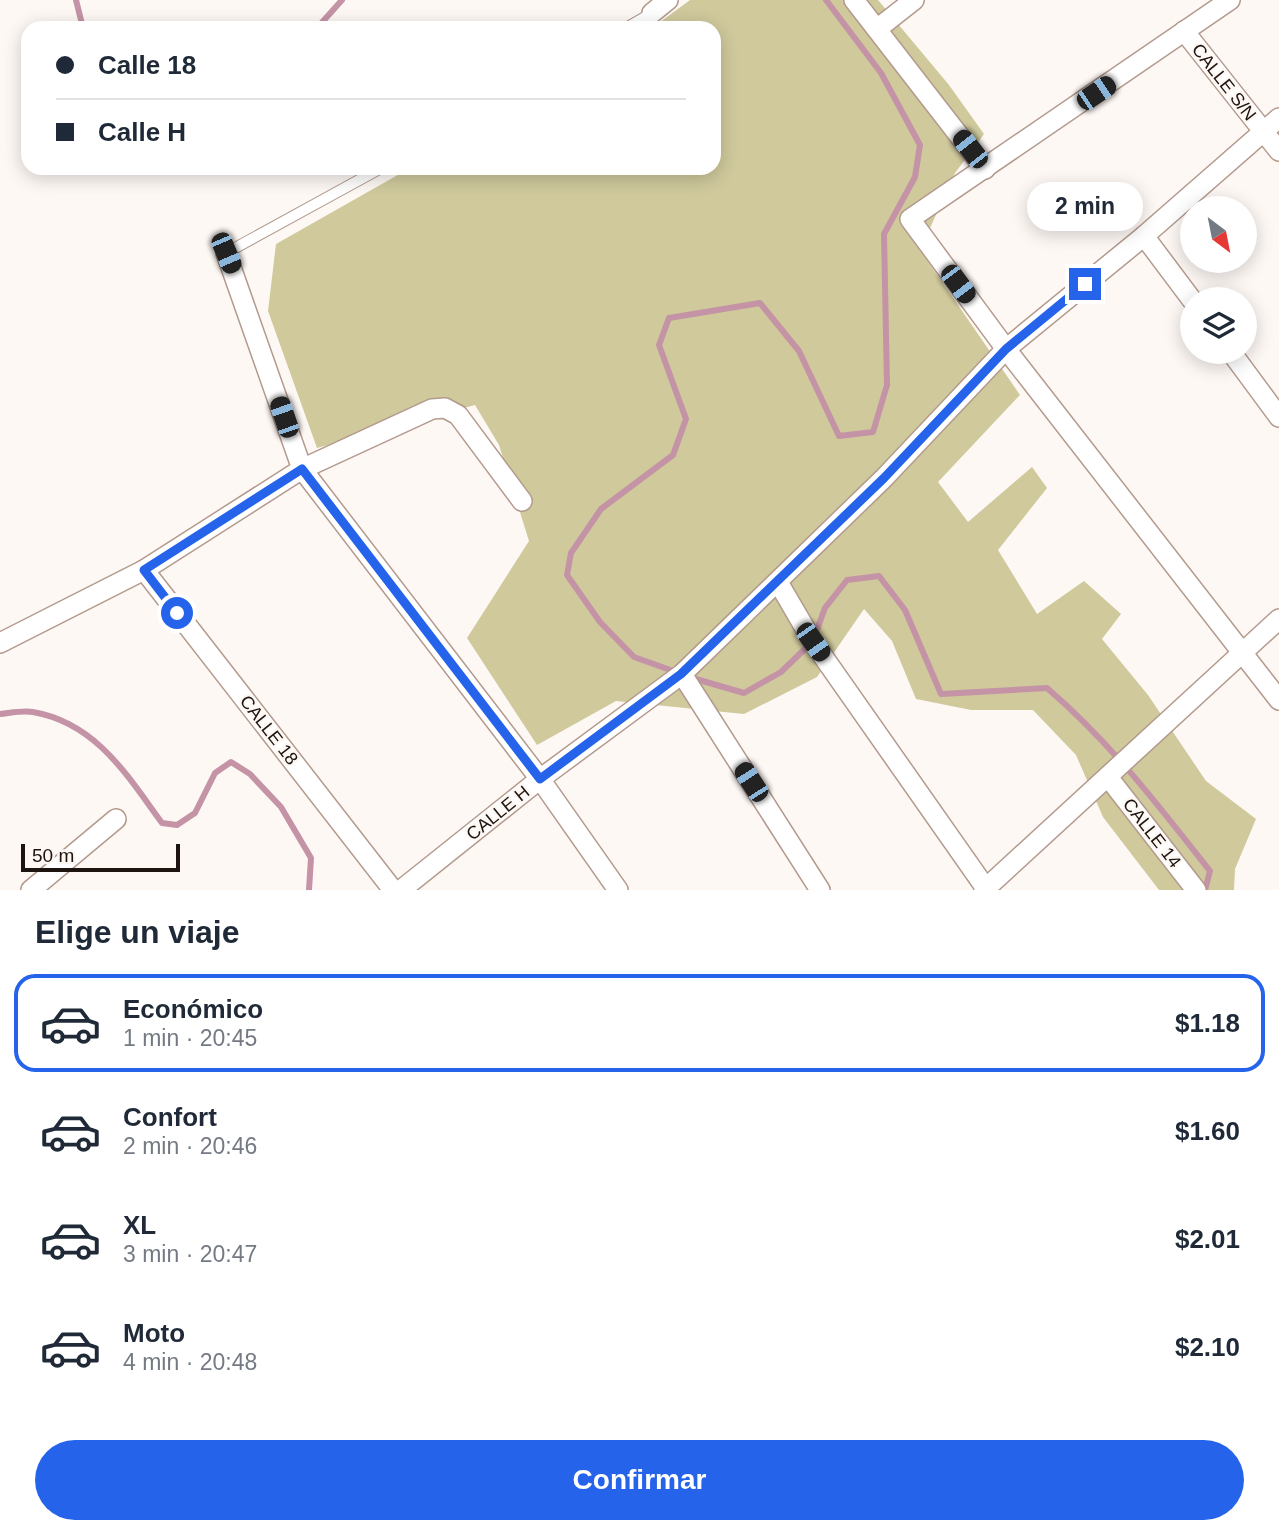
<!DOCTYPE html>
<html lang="es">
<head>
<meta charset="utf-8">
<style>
	:root { --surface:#fff; --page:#f2f2f3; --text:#1f2937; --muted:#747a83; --line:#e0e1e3; --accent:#2563eb }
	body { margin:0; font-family:Arial,sans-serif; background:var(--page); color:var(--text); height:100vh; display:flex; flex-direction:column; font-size:26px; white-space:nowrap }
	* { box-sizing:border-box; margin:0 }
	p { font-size:23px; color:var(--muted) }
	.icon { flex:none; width:38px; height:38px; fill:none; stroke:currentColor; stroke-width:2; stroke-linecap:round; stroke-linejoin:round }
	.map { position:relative; height:890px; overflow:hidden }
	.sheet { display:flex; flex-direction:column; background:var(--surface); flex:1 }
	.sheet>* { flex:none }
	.hud { position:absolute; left:21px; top:21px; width:700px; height:154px; border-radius:21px; box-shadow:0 4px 18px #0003; display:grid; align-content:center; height:154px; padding:0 35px; background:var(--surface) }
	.needle { width:46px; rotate:148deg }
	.fabs { position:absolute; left:1180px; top:196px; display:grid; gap:14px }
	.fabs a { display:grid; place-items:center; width:77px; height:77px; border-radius:50%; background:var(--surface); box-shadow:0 4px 18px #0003; font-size:35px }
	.scale { position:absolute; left:21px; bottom:18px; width:159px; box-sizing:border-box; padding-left:7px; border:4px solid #1d140f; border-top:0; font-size:19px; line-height:24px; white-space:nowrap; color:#1d140f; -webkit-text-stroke:5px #fef8f5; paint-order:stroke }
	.end { position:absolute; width:32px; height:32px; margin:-16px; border:9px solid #2563eb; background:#fff; box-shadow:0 0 0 4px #fff }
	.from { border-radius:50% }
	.bubble { position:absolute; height:49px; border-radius:24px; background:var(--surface); box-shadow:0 4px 18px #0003; font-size:23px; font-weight:600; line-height:49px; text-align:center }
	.car { position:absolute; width:21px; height:42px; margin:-21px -10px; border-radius:9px; box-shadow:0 0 5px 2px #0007; background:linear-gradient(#222 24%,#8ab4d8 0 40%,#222 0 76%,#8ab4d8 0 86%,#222 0) }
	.hud b { display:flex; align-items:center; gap:24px; height:66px; font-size:26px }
	.hud b+b { border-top:2px solid var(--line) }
	.hud i { width:18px; height:18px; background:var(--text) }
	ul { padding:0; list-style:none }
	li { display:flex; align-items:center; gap:21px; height:98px; margin:0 14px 10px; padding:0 21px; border:4px solid transparent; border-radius:21px }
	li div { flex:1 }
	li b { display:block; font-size:26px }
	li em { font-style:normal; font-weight:600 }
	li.selected { border-color:var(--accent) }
	li>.icon { width:63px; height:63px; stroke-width:1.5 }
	h2 { padding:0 35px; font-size:32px; line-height:84px }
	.cta { display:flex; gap:14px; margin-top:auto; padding:14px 35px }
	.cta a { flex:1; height:80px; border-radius:42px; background:var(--accent); color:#fff; font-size:28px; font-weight:600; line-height:80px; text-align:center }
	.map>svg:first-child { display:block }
	.green { fill:#cfc99c }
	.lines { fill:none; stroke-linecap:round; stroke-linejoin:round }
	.stream { stroke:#c593a6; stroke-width:6 }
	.service-casing { stroke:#b39a8d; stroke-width:12 }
	.minor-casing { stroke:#b39a8d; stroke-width:22 }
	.service { stroke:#fff; stroke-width:10 }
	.minor { stroke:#fff; stroke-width:19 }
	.route { stroke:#2563eb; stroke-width:9 }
	.labels { text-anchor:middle; stroke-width:5; stroke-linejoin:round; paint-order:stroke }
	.street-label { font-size:18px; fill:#1d140f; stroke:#fef8f5 }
</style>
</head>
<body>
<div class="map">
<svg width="1279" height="890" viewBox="0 0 1279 890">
	<rect width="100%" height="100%" fill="#fef8f5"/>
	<polygon class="green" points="690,0 878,0 949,85 984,134 955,173 920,250 1020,395 938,482 968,522 1032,467 1047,488 998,550 1037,614 1084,581 1121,614 1102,639 1148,695 1206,781 1256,819 1235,869 1234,890 1159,890 1103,817 1076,755 1033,710 971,710 916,699 892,641 864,609 817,677 744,714 616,701 537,745 467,638 529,541 499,445 475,405 317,448 268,311 276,244 410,168 714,168 714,28 652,28"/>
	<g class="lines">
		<g class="stream">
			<polyline points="76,0 83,28"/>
			<polyline points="317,28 342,0"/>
			<path d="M815 635 825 608 847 580 879 576 905 610 941 694 1047 688C1110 742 1158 805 1210 871L1205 890"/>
			<polyline points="676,672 634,657 600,622 567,575 571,553 601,509 673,455 686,419 659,345 669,318 760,303 799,351 839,436 873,432 887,385 884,234 915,177 920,145 881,73 826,0"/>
			<polyline points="689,677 744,693 781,672 810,644"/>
			<path d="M0 714C10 713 23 710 33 712 96 723 127 775 162 823L177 825 195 813 215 773 231 762 250 774 281 807 311 858 309 890"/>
		</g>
		<g class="service-casing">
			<g id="service">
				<polyline points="626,28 652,13"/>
				<polyline points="226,253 381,168"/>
			</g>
		</g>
		<g class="minor-casing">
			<g id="minor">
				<polyline points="854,0 985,169"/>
				<polyline points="1230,0 910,219 1006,349 1279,700"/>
				<polyline points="652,13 668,0"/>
				<polyline points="877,29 914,0"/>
				<polyline points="1184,31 1279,151"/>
				<polyline points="1144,236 1192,300"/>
				<polyline points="1231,352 1279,417"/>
				<polyline points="522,501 458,415 445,408 432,409 302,469 540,779 618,890"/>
				<polyline points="144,570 393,890"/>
				<polyline points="778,582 813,642 987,890"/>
				<polyline points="0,643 144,570 302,469 226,253"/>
				<polyline points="682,674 820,890"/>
				<polyline points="1108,777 1196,890"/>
				<polyline points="31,890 116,819"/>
				<polyline points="401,890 540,779 682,674 884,478 1006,349 1144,236 1279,118"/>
				<polyline points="984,890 1279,619"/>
			</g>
		</g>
		<use href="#service" class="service"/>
		<use href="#minor" class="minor"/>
	</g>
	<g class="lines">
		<polyline class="route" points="177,613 144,570 302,469 540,779 681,674 884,478 1006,349 1085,284"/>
	</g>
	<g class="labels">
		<g class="street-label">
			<text transform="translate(1224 82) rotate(52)" y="6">CALLE S/N</text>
			<text transform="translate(269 730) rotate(52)" y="6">CALLE 18</text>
			<text transform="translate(498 813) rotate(-39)" y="6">CALLE H</text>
			<text transform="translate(1152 833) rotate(52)" y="6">CALLE 14</text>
		</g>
	</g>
</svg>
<div class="fabs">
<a><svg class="needle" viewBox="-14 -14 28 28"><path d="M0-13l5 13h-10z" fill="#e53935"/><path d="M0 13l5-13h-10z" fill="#747a83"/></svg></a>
<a><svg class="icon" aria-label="layers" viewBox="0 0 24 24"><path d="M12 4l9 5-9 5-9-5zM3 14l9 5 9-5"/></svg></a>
</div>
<div class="scale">50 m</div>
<i class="end from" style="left:177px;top:613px"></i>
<i class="end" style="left:1085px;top:284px"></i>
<div class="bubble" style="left:1027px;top:182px;width:116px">2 min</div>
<i class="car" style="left:1096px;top:93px;rotate:56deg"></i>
<i class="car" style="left:970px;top:149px;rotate:322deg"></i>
<i class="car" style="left:226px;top:253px;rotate:157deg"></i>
<i class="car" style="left:958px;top:284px;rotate:143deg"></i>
<i class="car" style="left:284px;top:417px;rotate:341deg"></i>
<i class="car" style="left:813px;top:642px;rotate:145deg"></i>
<i class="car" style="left:751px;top:782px;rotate:327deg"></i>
<div class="hud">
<b><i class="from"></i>Calle 18</b>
<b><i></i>Calle H</b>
</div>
</div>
<section class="sheet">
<h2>Elige un viaje</h2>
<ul>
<li class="selected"><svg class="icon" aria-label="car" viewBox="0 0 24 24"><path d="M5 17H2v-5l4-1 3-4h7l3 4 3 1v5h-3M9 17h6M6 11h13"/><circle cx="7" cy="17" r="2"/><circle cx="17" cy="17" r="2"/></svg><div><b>Económico</b><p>1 min · 20:45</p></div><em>$1.18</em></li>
<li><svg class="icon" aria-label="car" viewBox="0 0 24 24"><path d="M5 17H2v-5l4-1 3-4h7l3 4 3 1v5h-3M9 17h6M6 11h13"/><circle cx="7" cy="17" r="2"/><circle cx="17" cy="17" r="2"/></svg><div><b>Confort</b><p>2 min · 20:46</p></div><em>$1.60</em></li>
<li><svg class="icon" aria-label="car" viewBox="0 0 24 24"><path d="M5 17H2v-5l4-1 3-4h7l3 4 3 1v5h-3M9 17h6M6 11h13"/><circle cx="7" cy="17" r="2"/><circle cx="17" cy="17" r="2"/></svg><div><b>XL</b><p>3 min · 20:47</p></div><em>$2.01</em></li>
<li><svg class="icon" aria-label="car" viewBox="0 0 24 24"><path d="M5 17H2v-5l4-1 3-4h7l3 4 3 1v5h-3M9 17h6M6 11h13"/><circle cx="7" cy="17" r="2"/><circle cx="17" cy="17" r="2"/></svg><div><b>Moto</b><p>4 min · 20:48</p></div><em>$2.10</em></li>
</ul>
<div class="cta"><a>Confirmar</a></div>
</section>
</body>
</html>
